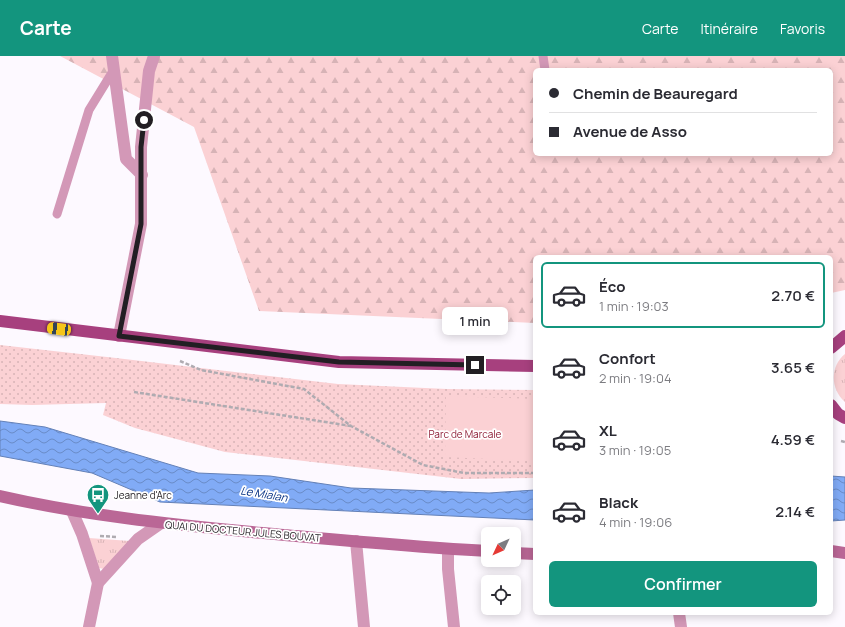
<!DOCTYPE html>
<html lang="fr">
<head>
<meta charset="utf-8">
<style>
	:root { --surface:#fff; --page:#f7f7f7; --text:#2b2b33; --muted:#7c7c81; --line:#e1e1e2; --accent:#13957e }
	body { margin:0; font-family:Manrope,sans-serif; background:var(--page); color:var(--text); height:100vh; display:flex; flex-direction:column; font-size:15px; white-space:nowrap }
	* { box-sizing:border-box; margin:0 }
	p { font-size:13px; color:var(--muted) }
	.icon { flex:none; width:22px; height:22px; fill:none; stroke:currentColor; stroke-width:2; stroke-linecap:round; stroke-linejoin:round }
	.map { position:relative; flex:1; overflow:hidden }
	.panel { position:absolute; left:533px; top:199px; width:300px; height:360px; display:flex; flex-direction:column; background:var(--surface); border-radius:6px; box-shadow:0 2px 10px #0003 }
	.panel>* { flex:none }
	.banner { position:absolute; left:533px; top:12px; width:300px; height:88px; border-radius:6px; box-shadow:0 2px 10px #0003; display:grid; align-content:center; height:88px; padding:0 16px; background:var(--surface) }
	.needle { width:26px; rotate:226deg }
	.controls { position:absolute; left:481px; top:471px; display:grid; gap:8px }
	.controls a { display:grid; place-items:center; width:40px; height:40px; border-radius:6px; background:var(--surface); box-shadow:0 2px 10px #0003; font-size:20px }
	.end { position:absolute; width:18px; height:18px; margin:-9px; border:5px solid #221e23; background:#fff; box-shadow:0 0 0 2px #fff }
	.from { border-radius:50% }
	.bubble { position:absolute; height:28px; border-radius:6px; background:var(--surface); box-shadow:0 2px 10px #0003; font-size:13px; font-weight:600; line-height:28px; text-align:center }
	.car { position:absolute; width:12px; height:24px; margin:-12px -6px; border-radius:5px; box-shadow:0 0 3px 1px #0007; background:linear-gradient(#f5c518 24%,#345 0 40%,#f5c518 0 76%,#345 0 86%,#f5c518 0) }
	.banner b { display:flex; align-items:center; gap:14px; height:38px; font-size:15px }
	.banner b+b { border-top:1px solid var(--line) }
	.banner i { width:10px; height:10px; background:var(--text) }
	ul { padding:7px 0 0; list-style:none }
	li { display:flex; align-items:center; gap:12px; height:66px; margin:0 8px 6px; padding:0 8px; border:2px solid transparent; border-radius:6px }
	li div { flex:1 }
	li b { display:block; font-size:15px }
	li em { font-style:normal; font-weight:600 }
	li.active { border-color:var(--accent) }
	li>.icon { width:36px; height:36px; stroke-width:1.5 }
	.primary-button { display:flex; gap:8px; margin-top:auto; padding:8px 16px }
	.primary-button a { flex:1; height:46px; border-radius:6px; background:var(--accent); color:#fff; font-size:16px; font-weight:600; line-height:46px; text-align:center }
	header { display:flex; align-items:center; gap:24px; box-sizing:border-box; height:56px; padding:0 20px; background:var(--accent); color:#fff }
	header strong { font-size:19px }
	nav { display:flex; gap:22px; margin-inline-start:auto; font-size:14px }
	.map>svg:first-child { display:block }
	.grass { fill:url(#grass-tufts) }
	.forest { fill:url(#forest-firs); fill-rule:evenodd }
	.park { fill:url(#park-dots) }
	.garden { fill:#fbd1d4 }
	.water { fill:url(#water-waves); stroke:#6481b7 }
	.lines { fill:none; stroke-linecap:round; stroke-linejoin:round }
	.path { stroke:#afabb1; stroke-width:2.5; stroke-dasharray:4 2; stroke-linecap:butt }
	.lane { stroke:#d398b7; stroke-width:9 }
	.street { stroke:#d398b7; stroke-width:12 }
	.secondary { stroke:#ba6796; stroke-width:12 }
	.primary { stroke:#a7407e; stroke-width:12 }
	.route { stroke:#221e23; stroke-width:5 }
	.labels { text-anchor:middle; stroke-width:3.5; stroke-linejoin:round; paint-order:stroke }
	.park-label { font-size:10px; fill:#8e1c35; stroke:#fff }
	.poi-label { font-size:10px; fill:#221e23; stroke:#fff; text-anchor:start }
	.street-label { font-size:10px; fill:#221e23; stroke:#fff }
	.water-label { font-size:11px; font-style:italic; fill:#002d80; stroke:#fff }
</style>
</head>
<body>
<header>
<strong>Carte</strong>
<nav><a>Carte</a><a>Itinéraire</a><a>Favoris</a></nav>
</header>
<div class="map">
<svg width="845" height="571" viewBox="0 0 845 571">
	<defs>
		<pattern id="grass-tufts" width="24" height="20" patternUnits="userSpaceOnUse"><rect width="24" height="20" fill="#fbd1d4"/><path d="M3 7l-1-3M5 7V3M7 7l1-3M15 17l-1-3M17 17v-4M19 17l1-3" fill="none" stroke="#d7b3b6"/></pattern>
		<pattern id="forest-firs" width="22" height="20" patternUnits="userSpaceOnUse"><rect width="22" height="20" fill="#fbd1d4"/><path d="M5 1l3.5 6h-7zM16 11l3.5 6h-7z" fill="#d7b3b6"/></pattern>
		<pattern id="park-dots" width="8" height="8" patternUnits="userSpaceOnUse"><rect width="8" height="8" fill="#fbd1d4"/><path d="M2 2h.1M6 6h.1" fill="none" stroke="#d7b3b6" stroke-width="1.8" stroke-linecap="round"/></pattern>
		<pattern id="water-waves" width="16" height="10" patternUnits="userSpaceOnUse"><rect width="16" height="10" fill="#81abf6"/><path d="M0 5q4-4 8 0t8 0" fill="none" stroke="#698bc7"/></pattern>
	</defs>
	<rect width="100%" height="100%" fill="#fdf9ff"/>
	<g class="grass">
		<path d="M845 298V346C830 333 830 310 845 298Z"/>
		<polygon points="89,482 130,485 104,513 99,512"/>
	</g>
	<path class="forest" d="M60 0H845V234L831 237V201H535V267L259 255 194 71ZM535 14H831V98H535Z"/>
	<polygon class="park" points="0,289 116,302 338,328 447,333 535,334 535,422 461,423 225,396 135,372 103,359 106,347 32,349 0,348"/>
	<polygon class="garden" points="446,340 535,343 535,405 445,401"/>
	<g class="water">
		<polygon points="0,365 45,371 198,417 270,420 351,432 489,437 535,434 535,464 160,446 92,417 0,400"/>
		<polygon points="831,420 845,421 845,464 831,465"/>
	</g>
	<g class="lines">
		<g class="path">
			<polyline points="180,305 201,314 304,333 351,370 423,409 464,417 535,417"/>
			<polyline points="134,336 351,370"/>
			<polyline points="841,385 845,386"/>
			<polyline points="100,480 117,481"/>
		</g>
		<g class="lane">
			<polyline points="543,0 545,14"/>
			<polyline points="57,158 89,54 113,15"/>
		</g>
		<g class="street">
			<polyline points="112,0 126,103 142,119"/>
			<polyline points="119,280 141,168 141,91 149,15 154,0"/>
			<polyline points="72,455 82,478 98,527"/>
			<polyline points="356,485 364,571"/>
			<polyline points="448,493 448,513 454,571"/>
			<polyline points="679,557 681,571"/>
			<polyline points="89,571 98,527 138,483 161,467"/>
		</g>
		<g class="secondary">
			<path d="M0 440C83 459 167 468 252 476 331 483 409 491 488 495"/>
			<polyline points="831,495 845,497"/>
			<polyline points="514,497 535,498"/>
		</g>
		<g class="primary">
			<polyline points="0,265 339,306 535,310"/>
			<polyline points="831,292 845,280"/>
			<polyline points="831,349 838,358 845,362"/>
		</g>
	</g>
	<g class="lines">
		<polyline class="route" points="144,64 141,91 141,168 119,280 339,306 475,309"/>
	</g>
	<defs>
		<g id="bus-pin" transform="scale(1.15)"><path d="M0 17L-7.5 6A9.5 9.5 0 1 1 7.5 6Z" fill="#13957e" stroke="#fff"/><path d="M-5-6H5V4H4V6H2V4H-2V6H-4V4H-5ZM-3.5-4V0h7V-4ZM-3.5 1.2v1.5H-2V1.2ZM2 1.2v1.5H3.5V1.2Z" fill="#fff"/></g>
	</defs>
	<g fill-rule="evenodd">
		<use href="#bus-pin" x="98" y="439"/>
	</g>
	<g class="labels">
		<g class="park-label">
			<text x="465" y="382">Parc de Marcale</text>
		</g>
		<g class="poi-label">
			<text x="114" y="443">Jeanne d'Arc</text>
		</g>
		<g class="street-label">
			<text transform="translate(243 475) rotate(5)" y="4">QUAI DU DOCTEUR JULES BOUVAT</text>
		</g>
		<g class="water-label">
			<text transform="translate(264 438) rotate(9)" y="4">Le Mialan</text>
		</g>
	</g>
</svg>
<div class="controls">
<a><svg class="needle" viewBox="-14 -14 28 28"><path d="M0-13l5 13h-10z" fill="#e53935"/><path d="M0 13l5-13h-10z" fill="#7c7c81"/></svg></a>
<a><svg class="icon" aria-label="locate" viewBox="0 0 24 24"><circle cx="12" cy="12" r="6"/><path d="M12 2v4M12 18v4M2 12h4M18 12h4"/></svg></a>
</div>
<i class="end from" style="left:144px;top:64px"></i>
<i class="end" style="left:475px;top:309px"></i>
<div class="bubble" style="left:442px;top:251px;width:66px">1 min</div>
<i class="car" style="left:59px;top:273px;rotate:277deg"></i>
<div class="banner">
<b><i class="from"></i>Chemin de Beauregard</b>
<b><i></i>Avenue de Asso</b>
</div>
<section class="panel">
<ul>
<li class="active"><svg class="icon" aria-label="car" viewBox="0 0 24 24"><path d="M5 17H2v-5l4-1 3-4h7l3 4 3 1v5h-3M9 17h6M6 11h13"/><circle cx="7" cy="17" r="2"/><circle cx="17" cy="17" r="2"/></svg><div><b>Éco</b><p>1 min · 19:03</p></div><em>2.70 €</em></li>
<li><svg class="icon" aria-label="car" viewBox="0 0 24 24"><path d="M5 17H2v-5l4-1 3-4h7l3 4 3 1v5h-3M9 17h6M6 11h13"/><circle cx="7" cy="17" r="2"/><circle cx="17" cy="17" r="2"/></svg><div><b>Confort</b><p>2 min · 19:04</p></div><em>3.65 €</em></li>
<li><svg class="icon" aria-label="car" viewBox="0 0 24 24"><path d="M5 17H2v-5l4-1 3-4h7l3 4 3 1v5h-3M9 17h6M6 11h13"/><circle cx="7" cy="17" r="2"/><circle cx="17" cy="17" r="2"/></svg><div><b>XL</b><p>3 min · 19:05</p></div><em>4.59 €</em></li>
<li><svg class="icon" aria-label="car" viewBox="0 0 24 24"><path d="M5 17H2v-5l4-1 3-4h7l3 4 3 1v5h-3M9 17h6M6 11h13"/><circle cx="7" cy="17" r="2"/><circle cx="17" cy="17" r="2"/></svg><div><b>Black</b><p>4 min · 19:06</p></div><em>2.14 €</em></li>
</ul>
<div class="primary-button"><a>Confirmer</a></div>
</section>
</div>
</body>
</html>
